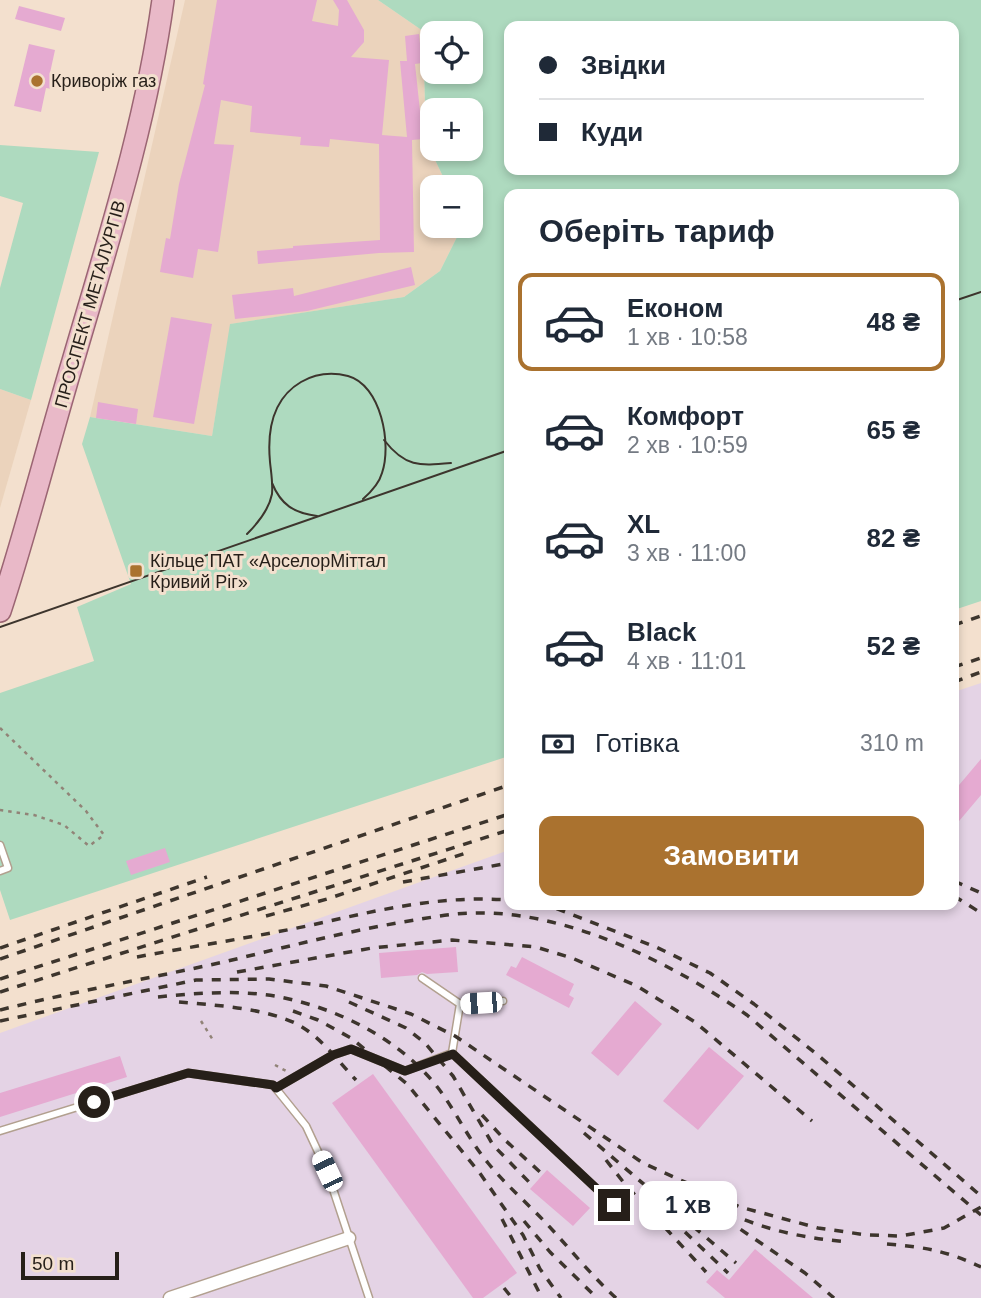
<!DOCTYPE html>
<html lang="uk">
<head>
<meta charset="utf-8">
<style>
	:root { --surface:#fff; --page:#f6f6f7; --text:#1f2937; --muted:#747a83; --line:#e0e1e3; --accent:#aa722f }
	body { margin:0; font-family:Helvetica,sans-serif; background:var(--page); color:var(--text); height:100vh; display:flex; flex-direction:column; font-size:26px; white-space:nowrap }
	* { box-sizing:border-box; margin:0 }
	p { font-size:23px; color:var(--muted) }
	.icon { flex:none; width:38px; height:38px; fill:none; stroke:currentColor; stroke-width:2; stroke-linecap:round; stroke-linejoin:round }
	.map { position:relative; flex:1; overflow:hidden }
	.sheet { position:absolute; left:504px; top:189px; width:455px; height:721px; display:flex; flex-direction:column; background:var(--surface); border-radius:14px; box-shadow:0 4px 10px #0003 }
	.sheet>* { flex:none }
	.guide { position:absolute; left:504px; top:21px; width:455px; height:154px; border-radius:14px; box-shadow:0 4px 10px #0003; display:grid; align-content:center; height:154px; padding:0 35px; background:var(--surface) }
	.tools { position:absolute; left:420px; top:21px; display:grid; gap:14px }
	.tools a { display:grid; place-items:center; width:63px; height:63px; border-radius:14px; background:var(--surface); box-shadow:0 4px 10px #0003; font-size:35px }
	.scale { position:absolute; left:21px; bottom:18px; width:98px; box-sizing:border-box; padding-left:7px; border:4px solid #261f19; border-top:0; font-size:19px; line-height:24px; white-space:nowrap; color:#261f19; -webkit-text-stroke:5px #f3e0ce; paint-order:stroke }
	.end { position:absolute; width:32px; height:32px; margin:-16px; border:9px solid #261f19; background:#fff; box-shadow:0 0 0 4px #fff }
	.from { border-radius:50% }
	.bubble { position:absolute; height:49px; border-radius:14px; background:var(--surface); box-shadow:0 4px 10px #0003; font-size:23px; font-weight:700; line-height:49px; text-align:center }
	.car { position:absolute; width:21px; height:42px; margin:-21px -10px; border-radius:9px; box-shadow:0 0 5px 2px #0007; background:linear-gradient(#fff 24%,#345 0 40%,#fff 0 76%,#345 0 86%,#fff 0) }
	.guide b { display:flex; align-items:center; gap:24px; height:66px; font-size:26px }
	.guide b+b { border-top:2px solid var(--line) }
	.guide i { width:18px; height:18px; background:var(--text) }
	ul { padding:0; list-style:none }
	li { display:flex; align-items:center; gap:21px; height:98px; margin:0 14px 10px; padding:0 21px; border:4px solid transparent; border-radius:14px }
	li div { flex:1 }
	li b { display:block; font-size:26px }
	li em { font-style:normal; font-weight:700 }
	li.on { border-color:var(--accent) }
	li>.icon { width:63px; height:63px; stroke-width:1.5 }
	h2 { padding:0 35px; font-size:32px; line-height:84px }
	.pay { display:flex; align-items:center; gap:18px; height:77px; padding:0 35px; font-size:26px }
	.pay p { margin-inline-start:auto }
	.primary-button { display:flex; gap:14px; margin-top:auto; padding:14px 35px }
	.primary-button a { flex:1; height:80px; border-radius:14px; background:var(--accent); color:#fff; font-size:28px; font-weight:700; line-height:80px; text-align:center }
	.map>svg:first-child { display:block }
	.built { fill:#ebd3bc }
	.industrial { fill:#e4d3e5 }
	.green { fill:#aedabf; fill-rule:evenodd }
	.building { fill:#e5aad1 }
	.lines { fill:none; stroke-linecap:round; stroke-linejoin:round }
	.lane-casing { stroke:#b2a08f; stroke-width:9 }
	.street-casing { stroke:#b2a08f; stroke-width:15 }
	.primary-casing { stroke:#9b6573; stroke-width:24 }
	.path { stroke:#918377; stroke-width:2.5; stroke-dasharray:3.5 5; stroke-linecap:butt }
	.lane { stroke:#fff; stroke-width:6 }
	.street { stroke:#fff; stroke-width:12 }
	.primary { stroke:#e9b9c8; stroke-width:21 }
	.tram { stroke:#3d352d; stroke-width:2 }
	.rail { stroke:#3d352d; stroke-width:3.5; stroke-dasharray:9 9; stroke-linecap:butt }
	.route { stroke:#261f19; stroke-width:9 }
	.poi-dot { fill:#aa722f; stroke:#f3e0ce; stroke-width:2.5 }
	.labels { text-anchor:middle; stroke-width:6; stroke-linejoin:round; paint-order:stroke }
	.poi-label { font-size:18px; fill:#261f19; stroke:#f3e0ce; text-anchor:start }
	.street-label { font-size:18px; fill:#261f19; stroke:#f3e0ce }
</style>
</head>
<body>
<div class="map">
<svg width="981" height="1298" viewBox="0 0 981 1298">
	<rect width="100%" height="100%" fill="#f3e0ce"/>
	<g class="built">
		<polygon points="185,0 378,0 423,31 426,141 448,187 432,187 432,226 455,226 457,237 440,271 404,297 231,324 212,436 90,417"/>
		<polygon points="0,389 31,400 0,508"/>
	</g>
	<polygon class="industrial" points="981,683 981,1298 0,1298 0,1033 509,850 509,905 954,905 954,692"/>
	<g class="green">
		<path d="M378 0H981V601L954 610V194H509V756L10 920 0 890V693L94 661 77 607 131 584 82 444 90 417 212 436 230 324 404 297 440 271 457 237 455 226H471V187H448L426 141 423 31ZM509 26H954V170H509ZM432 33H471V72H432ZM432 110H471V149H432Z"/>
		<polygon points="0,145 99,152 31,400 0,389 0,288 23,203 0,196"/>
	</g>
	<g class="building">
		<polygon points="217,0 317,0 312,21 338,26 339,10 333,0 347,0 364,30 364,42 351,57 389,60 382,135 407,137 400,61 407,61 405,36 419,34 422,63 415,64 423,139 412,140 414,252 379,253 258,264 257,251 293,248 293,246 380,240 379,144 330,139 329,147 300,145 301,137 250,132 252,106 221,100 214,144 234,145 218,252 198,249 193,278 160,272 166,238 170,239 179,184 205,85 203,84"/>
		<polygon points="19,6 65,18 61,31 15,19"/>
		<polygon points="29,44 55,50 50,73 56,74 52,89 46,88 41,112 14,106"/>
		<polygon points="411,267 415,285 307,311 235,319 232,295 293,288 294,296"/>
		<polygon points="171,317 212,324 194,424 153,417"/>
		<polygon points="98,402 138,409 136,424 96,418"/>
		<polygon points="981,759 981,795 954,827 954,791"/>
		<polygon points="165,848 170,862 131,875 126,861"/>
		<polygon points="456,947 458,972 427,974 422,972 417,975 381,978 379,953"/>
		<polygon points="522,957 574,984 569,995 574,998 569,1008 506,975 511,966 516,968"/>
		<polygon points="635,1001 662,1024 618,1076 591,1053"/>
		<polygon points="709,1047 744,1076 698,1130 663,1101"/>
		<polygon points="120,1056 127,1077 0,1117 0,1093"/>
		<polygon points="373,1074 517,1273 483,1298 473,1298 332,1103"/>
		<polygon points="547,1170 590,1208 573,1226 530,1189"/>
		<polygon points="755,1249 813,1298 725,1298 706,1282 717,1270 729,1280"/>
	</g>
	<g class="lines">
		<g class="lane-casing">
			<g id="lane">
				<polyline points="0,845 8,868 0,871"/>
				<polyline points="422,978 460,1004 452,1053"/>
				<polyline points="460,1004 503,1001"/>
				<polyline points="276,1088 333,1055 351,1049 405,1071 452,1053 614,1205"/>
				<polyline points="0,1131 188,1073 273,1085 306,1126 327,1171 369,1298"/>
			</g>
		</g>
		<g class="street-casing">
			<polyline id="street" points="170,1298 349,1238"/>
		</g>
		<g class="primary-casing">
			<path id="primary" d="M0 611C27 529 48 444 73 361 108 241 146 124 163 0"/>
		</g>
		<g class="path">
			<polyline points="0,728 86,811 104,835 89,846 64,825 34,815 0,810"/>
			<polyline points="201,1021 213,1040"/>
			<polyline points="275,1065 288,1072"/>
		</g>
		<use href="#lane" class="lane"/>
		<use href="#street" class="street"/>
		<use href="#primary" class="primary"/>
		<g class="tram">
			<polyline points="954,301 981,292"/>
			<path d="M384 440C405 467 419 466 451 463"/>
			<path d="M272 483C281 505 294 513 317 516"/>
			<path d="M247 534C258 523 269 510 272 494 273 483 271 472 270 462 267 430 272 399 301 382 315 374 332 372 348 376 381 385 392 444 382 473 379 484 371 492 363 499"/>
			<polyline points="0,627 509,450"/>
		</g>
		<g class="rail">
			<polyline points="954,625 981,616"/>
			<polyline points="954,667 981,658"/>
			<polyline points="954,682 981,672"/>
			<polyline points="954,881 981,893"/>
			<polyline points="403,882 509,863"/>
			<polyline points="954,896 981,913"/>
			<polyline points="539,905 555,908 656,947 710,973 754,1004 819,1056 981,1196"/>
			<polyline points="266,916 327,899 466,853"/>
			<polyline points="0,948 207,877"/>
			<path d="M137 957C195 946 254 937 312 925 378 910 441 895 509 900"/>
			<polyline points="0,959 509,785"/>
			<polyline points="237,972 372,948 452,940 536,947 572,958 637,986 695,1022 812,1121"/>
			<polyline points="0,979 509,814"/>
			<polyline points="0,992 509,830"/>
			<path d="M158 997C197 993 237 990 275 996 335 1007 396 1037 435 1084 455 1109 468 1139 488 1163 506 1185 528 1204 547 1224 570 1249 591 1275 616 1298"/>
			<path d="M179 1002C214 1005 265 1008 297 1024 321 1037 338 1061 356 1080"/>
			<polyline points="349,1002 406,1028 425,1043 453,1076 493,1145 530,1183"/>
			<path d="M0 1010C75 991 152 978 228 961 290 946 352 930 415 920 434 917 454 913 473 913 566 910 672 963 747 1015L981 1215"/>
			<polyline points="293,1011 318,1020 351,1038 407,1084 479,1172 523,1235 540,1269 561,1298"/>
			<polyline points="0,1021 196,980 269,979 326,986 411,1014 455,1036 643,1163 740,1207 818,1228 867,1235 901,1236 944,1228 981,1207"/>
			<polyline points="482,1115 505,1140 540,1172"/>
			<polyline points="584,1133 736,1263"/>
			<polyline points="606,1160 624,1183 706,1272"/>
			<polyline points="681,1189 805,1273 834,1298"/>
			<path d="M712 1205C756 1228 799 1238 849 1242"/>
			<polyline points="502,1219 542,1298"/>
			<polyline points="524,1221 550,1252 597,1298"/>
			<polyline points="685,1232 728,1273"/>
			<path d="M887 1244C925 1247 947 1251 981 1267"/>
			<polyline points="504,1288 512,1298"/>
		</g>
	</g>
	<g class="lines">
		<polyline class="route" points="94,1102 188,1073 273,1085 276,1088 333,1055 351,1049 405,1071 453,1054 614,1205"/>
	</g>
	<g class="poi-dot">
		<circle cx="37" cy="81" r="7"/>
		<rect x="129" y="564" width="14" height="14" rx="3.5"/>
	</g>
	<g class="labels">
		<g class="poi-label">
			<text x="51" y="87">Криворіж газ</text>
			<text x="150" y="567">Кільце ПАТ «АрселорМіттал<tspan x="150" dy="21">Кривий Ріг»</tspan></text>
		</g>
		<g class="street-label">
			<text transform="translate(90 304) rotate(-74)" y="6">ПРОСПЕКТ МЕТАЛУРГІВ</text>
		</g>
	</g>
</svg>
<div class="tools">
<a><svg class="icon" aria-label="locate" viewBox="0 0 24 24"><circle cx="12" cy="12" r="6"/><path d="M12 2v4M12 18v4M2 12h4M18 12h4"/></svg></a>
<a>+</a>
<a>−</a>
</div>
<div class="scale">50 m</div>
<i class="end from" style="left:94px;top:1102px"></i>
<i class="end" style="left:614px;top:1205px"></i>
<div class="bubble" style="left:639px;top:1181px;width:98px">1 хв</div>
<i class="car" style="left:481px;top:1003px;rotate:266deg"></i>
<i class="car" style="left:327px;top:1171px;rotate:335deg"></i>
<div class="guide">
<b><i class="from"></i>Звідки</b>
<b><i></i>Куди</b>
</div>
<section class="sheet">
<h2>Оберіть тариф</h2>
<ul>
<li class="on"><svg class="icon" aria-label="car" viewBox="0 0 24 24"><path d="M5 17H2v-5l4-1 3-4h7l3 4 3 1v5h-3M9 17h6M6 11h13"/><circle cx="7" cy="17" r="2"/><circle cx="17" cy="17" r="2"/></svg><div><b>Економ</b><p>1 хв · 10:58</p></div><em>48 ₴</em></li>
<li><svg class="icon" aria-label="car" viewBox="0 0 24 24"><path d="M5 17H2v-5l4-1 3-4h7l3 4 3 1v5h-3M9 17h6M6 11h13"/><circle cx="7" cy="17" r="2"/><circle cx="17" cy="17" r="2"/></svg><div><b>Комфорт</b><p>2 хв · 10:59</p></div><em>65 ₴</em></li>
<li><svg class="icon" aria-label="car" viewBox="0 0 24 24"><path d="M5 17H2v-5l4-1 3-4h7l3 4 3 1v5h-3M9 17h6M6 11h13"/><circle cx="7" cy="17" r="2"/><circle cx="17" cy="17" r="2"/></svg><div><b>XL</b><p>3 хв · 11:00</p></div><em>82 ₴</em></li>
<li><svg class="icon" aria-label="car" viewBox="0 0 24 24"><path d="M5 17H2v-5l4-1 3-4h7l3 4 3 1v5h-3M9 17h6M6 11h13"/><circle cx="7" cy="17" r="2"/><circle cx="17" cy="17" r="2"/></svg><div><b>Black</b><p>4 хв · 11:01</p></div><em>52 ₴</em></li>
</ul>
<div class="pay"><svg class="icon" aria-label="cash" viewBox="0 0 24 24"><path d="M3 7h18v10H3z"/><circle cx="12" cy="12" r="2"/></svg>Готівка<p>310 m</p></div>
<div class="primary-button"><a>Замовити</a></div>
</section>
</div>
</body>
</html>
